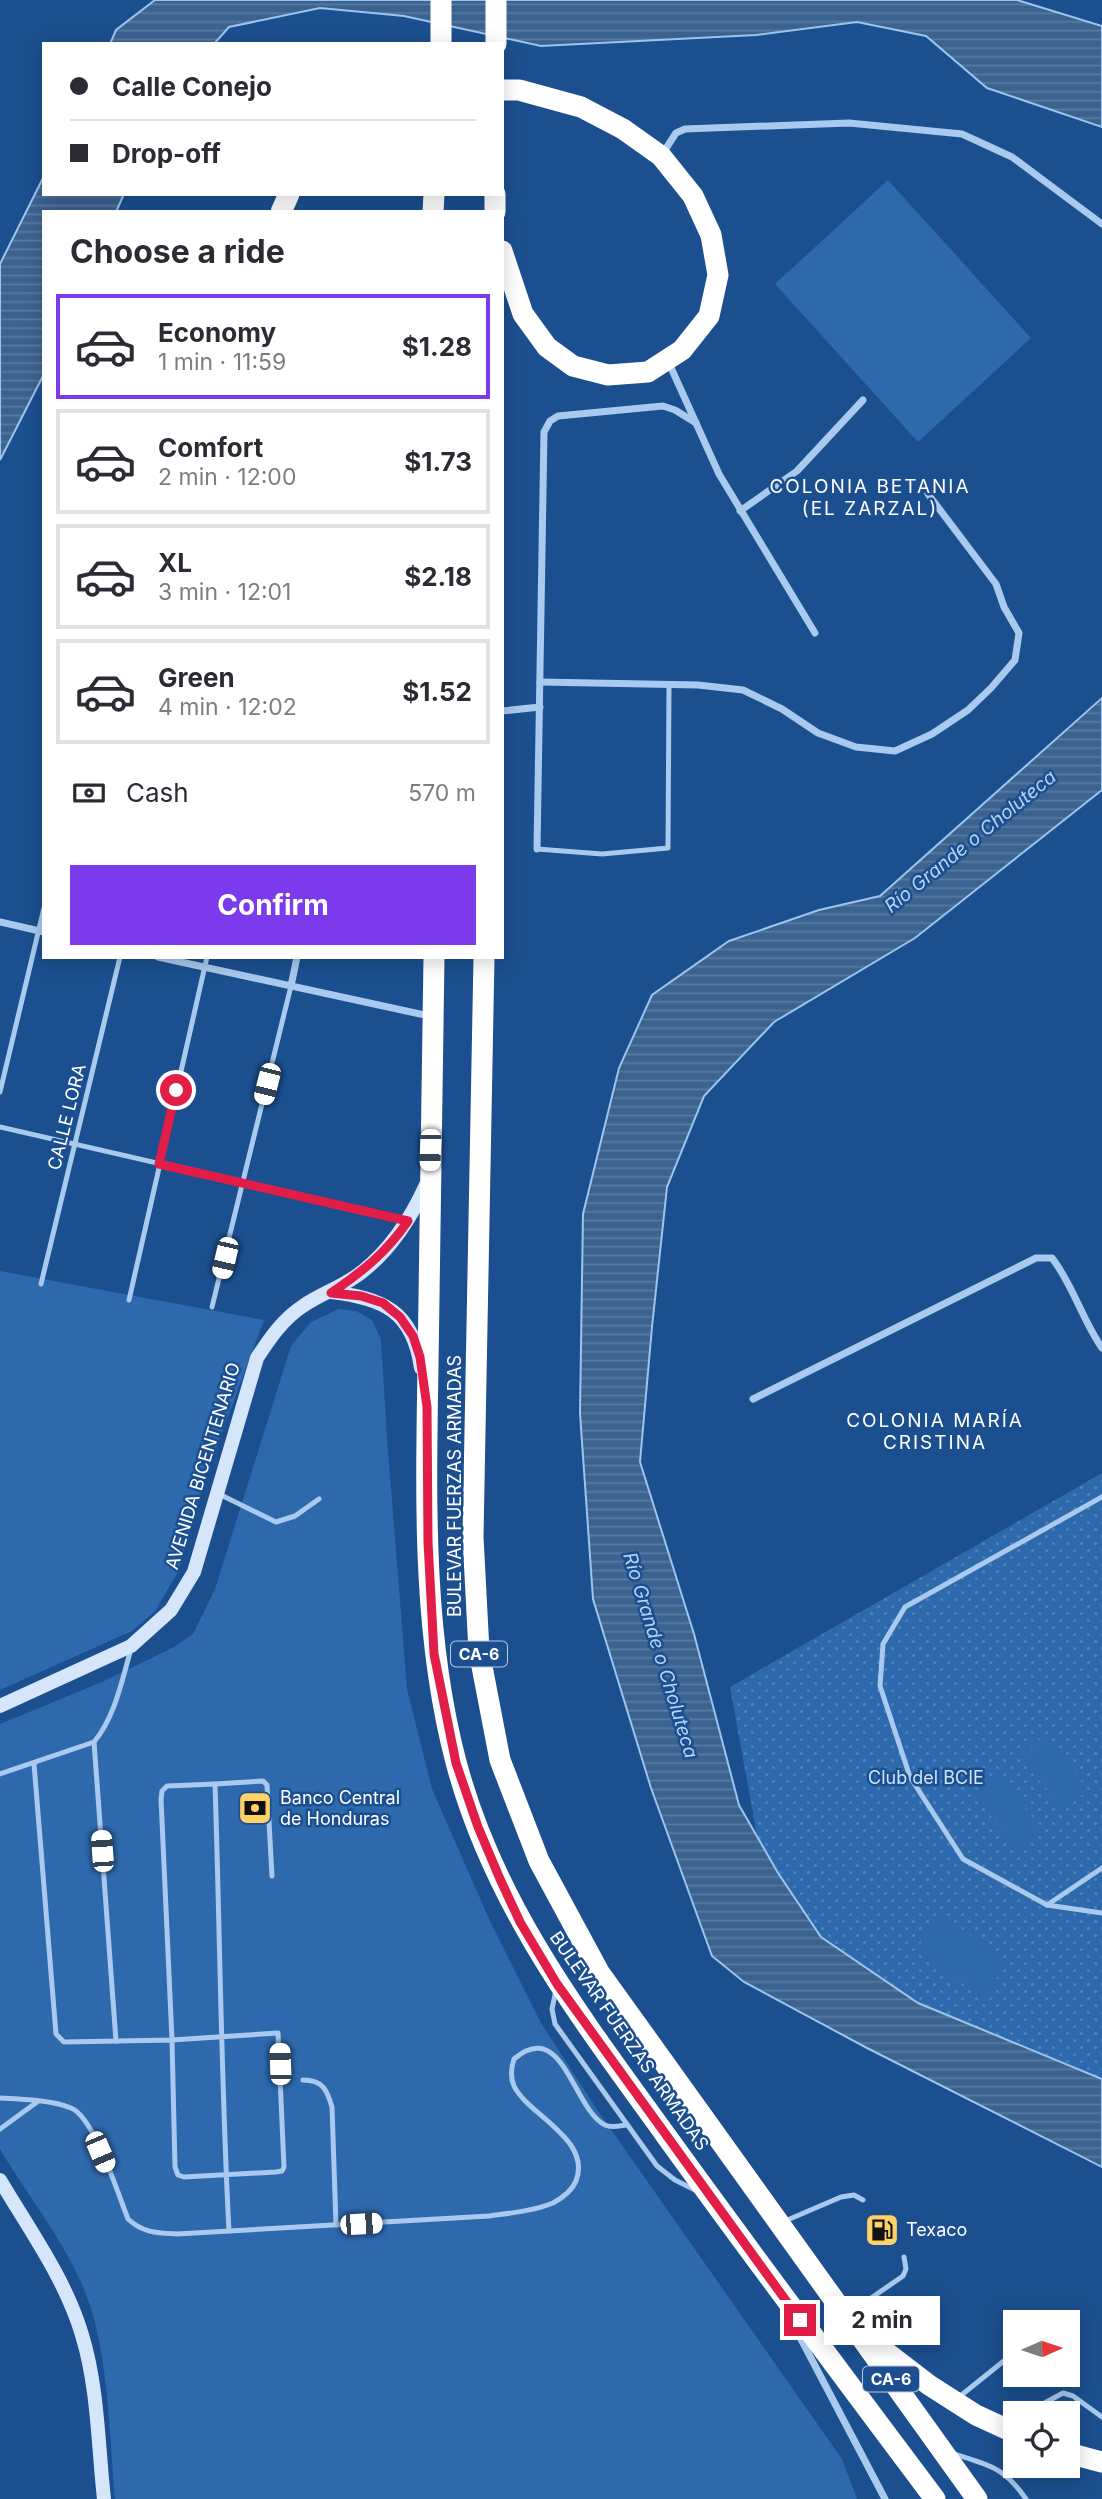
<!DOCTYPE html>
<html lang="en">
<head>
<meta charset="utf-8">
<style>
	:root { --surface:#fff; --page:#f2f2f3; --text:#2b2b33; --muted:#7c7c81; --line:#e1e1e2; --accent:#7c3aed }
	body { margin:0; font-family:Inter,sans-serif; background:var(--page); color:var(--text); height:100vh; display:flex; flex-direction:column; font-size:26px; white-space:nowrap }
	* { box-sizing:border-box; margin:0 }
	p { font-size:23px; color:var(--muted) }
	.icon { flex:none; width:38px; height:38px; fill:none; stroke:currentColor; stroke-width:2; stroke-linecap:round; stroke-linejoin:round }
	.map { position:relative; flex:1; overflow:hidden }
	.panel { position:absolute; left:42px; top:210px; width:462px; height:749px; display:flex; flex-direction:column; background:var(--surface); border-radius:0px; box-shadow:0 4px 18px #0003 }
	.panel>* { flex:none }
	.top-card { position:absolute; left:42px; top:42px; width:462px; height:154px; border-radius:0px; box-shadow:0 4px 18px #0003; display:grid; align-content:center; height:154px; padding:0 28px; background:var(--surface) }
	.needle { width:46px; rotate:87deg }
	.fabs { position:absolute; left:1003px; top:2310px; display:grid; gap:14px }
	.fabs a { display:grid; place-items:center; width:77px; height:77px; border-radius:0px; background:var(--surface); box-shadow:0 4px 18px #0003; font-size:35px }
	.end { position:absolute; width:32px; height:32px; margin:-16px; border:9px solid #e11d48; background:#fff; box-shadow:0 0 0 4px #fff }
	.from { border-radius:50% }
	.bubble { position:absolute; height:49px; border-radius:0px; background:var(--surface); box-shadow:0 4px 18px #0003; font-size:23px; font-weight:700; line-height:49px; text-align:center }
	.car { position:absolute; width:21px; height:42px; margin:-21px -10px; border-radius:9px; box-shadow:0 0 5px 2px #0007; background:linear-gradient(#fff 24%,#345 0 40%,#fff 0 76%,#345 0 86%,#fff 0) }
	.top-card b { display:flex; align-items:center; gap:24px; height:66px; font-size:26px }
	.top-card b+b { border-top:2px solid var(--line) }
	.top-card i { width:18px; height:18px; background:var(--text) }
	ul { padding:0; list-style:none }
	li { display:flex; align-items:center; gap:21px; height:105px; margin:0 14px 10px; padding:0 14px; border:4px solid var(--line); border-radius:0px }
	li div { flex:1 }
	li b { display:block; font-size:26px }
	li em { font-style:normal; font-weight:700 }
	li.active { border-color:var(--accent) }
	li>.icon { width:63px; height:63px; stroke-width:1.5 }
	h2 { padding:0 28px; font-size:32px; line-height:84px }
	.pay { display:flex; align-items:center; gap:18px; height:77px; padding:0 28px; font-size:26px }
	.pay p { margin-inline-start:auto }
	.action { display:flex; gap:14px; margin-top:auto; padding:14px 28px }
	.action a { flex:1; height:80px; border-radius:0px; background:var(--accent); color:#fff; font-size:28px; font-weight:700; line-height:80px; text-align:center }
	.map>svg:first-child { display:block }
	.grass { fill:url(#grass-dots) }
	.garden { fill:#2e69ad }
	.water { fill:url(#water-rules); stroke:#9cc4f0; stroke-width:2 }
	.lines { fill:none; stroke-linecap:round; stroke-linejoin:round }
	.lane { stroke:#a9c9ee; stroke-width:5 }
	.street { stroke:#a9c9ee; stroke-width:7 }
	.secondary { stroke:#d6e6fa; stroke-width:14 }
	.highway { stroke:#fff; stroke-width:21 }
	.route { stroke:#e11d48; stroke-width:9 }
	.labels { text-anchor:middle; stroke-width:5; stroke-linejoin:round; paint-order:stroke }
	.shield { fill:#1b4f8f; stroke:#bbcadd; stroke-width:2 }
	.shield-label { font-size:16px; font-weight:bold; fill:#fff }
	.street-label { font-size:18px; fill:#fff; stroke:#1b4f8f }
	.park-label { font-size:18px; fill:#cfe3fa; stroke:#1b4f8f }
	.poi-label { font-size:18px; fill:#fff; stroke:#1b4f8f; text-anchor:start }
	.neighbourhood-label { font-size:19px; letter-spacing:2px; fill:#fff; stroke:#1b4f8f }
	.water-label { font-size:19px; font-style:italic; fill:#b5d3f5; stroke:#1b4f8f }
</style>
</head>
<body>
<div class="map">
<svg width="1102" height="2499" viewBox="0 0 1102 2499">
	<defs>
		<pattern id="grass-dots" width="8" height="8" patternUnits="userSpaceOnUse" patternTransform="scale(1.75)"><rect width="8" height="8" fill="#2e69ad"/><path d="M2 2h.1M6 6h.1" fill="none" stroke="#4d80b9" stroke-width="1.8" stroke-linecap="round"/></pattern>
		<pattern id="water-rules" width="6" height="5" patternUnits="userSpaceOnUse" patternTransform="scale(1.75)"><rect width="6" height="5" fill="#3c6290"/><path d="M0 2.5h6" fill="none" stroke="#597aa1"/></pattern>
	</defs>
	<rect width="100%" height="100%" fill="#1b4f8f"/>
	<polygon class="grass" points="1102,1473 1102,2102 903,2018 766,1885 730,1687"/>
	<g class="garden">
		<polygon points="888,180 1031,338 918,442 775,284"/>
		<polygon points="0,1271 264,1320 206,1475 178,1572 155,1611 132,1631 0,1690"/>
		<path d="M339 1309 356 1311 372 1320 381 1339 387 1438 407 1689 432 1789 490 1921 541 2023 598 2111 842 2459 857 2499H115C110 2441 109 2380 95 2323 80 2259 33 2205 0 2149V1724L102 1682 174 1647 193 1634 215 1589 291 1346 311 1322Z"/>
		<polygon points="1044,1736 1088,1790 1064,1810 1020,1757"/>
		<polygon points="997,1775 1042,1828 1018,1848 973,1795"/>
		<polygon points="941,1914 1008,1962 983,1998 916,1950"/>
	</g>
	<g class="water">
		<polygon points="155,0 1017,0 1102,26 1102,127 987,88 926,36 857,22 756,35 541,46 404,16 320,8 229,27 214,44 110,44 116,30"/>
		<polygon points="44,176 44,194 124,194 116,212 44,212 44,374 0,460 0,264"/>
		<polygon points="1102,698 1102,790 915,938 774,1022 704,1096 667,1187 652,1327 640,1462 694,1634 739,1805 778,1873 821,1937 918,2003 1102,2079 1102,2167 867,2048 744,1982 712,1956 651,1788 593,1599 580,1413 583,1214 619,1068 652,995 729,941 819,910 880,896"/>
	</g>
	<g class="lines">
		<g class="lane">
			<polyline points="537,849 602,854 668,848 669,685"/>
			<polyline points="0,1092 44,908"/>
			<polyline points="0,1127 405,1220"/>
			<polyline points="41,1284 120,957"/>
			<polyline points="129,1300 207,957"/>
			<polyline points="212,1307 291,986"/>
			<polyline points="219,1494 276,1522 295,1516 319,1499"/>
			<polyline points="1102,1497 905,1607 883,1644 880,1686 910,1777 963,1859 1047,1905 1102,1913"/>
			<polyline points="94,1742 116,2041"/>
			<path d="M34 1764 56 2034 64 2042 172 2040 278 2033 284 2167 282 2171 276 2172 184 2177 178 2175 175 2167 172 2040 161 1799 162 1791 167 1786 215 1784C220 1933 221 2082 229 2231"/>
			<path d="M0 1774 94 1742C115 1717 122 1680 131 1649"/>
			<polyline points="215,1784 263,1781 267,1785 272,1876"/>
			<polyline points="1047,1905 1102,1868"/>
			<polyline points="556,1990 552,2009 555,2024 657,2166 675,2180 697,2191"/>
			<path d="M303 2080C323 2080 327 2090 332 2107L336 2225"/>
			<path d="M0 2098C20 2099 53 2100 71 2108 94 2117 118 2194 128 2219 143 2233 157 2233 177 2234L489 2216C510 2213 533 2211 553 2203 562 2198 572 2191 576 2181 592 2139 528 2115 514 2086 510 2077 511 2068 514 2059 563 2017 573 2109 605 2125 612 2128 618 2126 626 2125"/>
			<polyline points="0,2129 37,2102"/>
			<polyline points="785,2221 841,2197 854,2195 863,2200"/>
			<polyline points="848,2314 903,2276 906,2269 904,2257"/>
			<polyline points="959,2397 1015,2352"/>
			<polyline points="1026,2413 1063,2393 1073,2396 1102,2417"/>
			<path d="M954 2454C989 2465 1004 2467 1026 2499"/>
		</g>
		<g class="street">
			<polyline points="663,153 676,133 685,129 849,123 962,134 1012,157 1102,224"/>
			<polyline points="668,361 719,474 815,633"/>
			<polyline points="740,511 797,471 863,400"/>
			<polyline points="540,682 698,685 743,690 782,709 818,733 856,747 895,751 932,734 968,710 991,688 1015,660 1019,633 1004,607 996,584 928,494"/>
			<polyline points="502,711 540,707"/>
			<polyline points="537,849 544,432 550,421 558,416 663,406 675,410 696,423"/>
			<polyline points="0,922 44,932"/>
			<polyline points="158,957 429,1016"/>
			<polyline points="291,986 297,957"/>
			<path d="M753 1399 1036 1258H1052C1073 1285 1082 1319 1102 1348"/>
			<polyline points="792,2322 885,2499"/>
		</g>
		<g class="secondary">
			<path d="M331 1292C383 1298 413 1311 421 1368"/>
			<path d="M0 1706 131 1646 171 1610 194 1572 257 1358C270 1338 283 1319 303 1306 322 1293 345 1286 363 1271 392 1248 411 1218 426 1185"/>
			<path d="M0 2180C29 2229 66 2280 82 2335 98 2387 98 2445 104 2499"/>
		</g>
		<g class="highway">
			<polyline points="441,44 441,0"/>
			<polyline points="496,44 496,0"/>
			<polyline points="502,90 519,90 581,107 623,129 661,156 693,196 711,235 718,275 709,316 682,350 648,372 608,375 573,366 547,347 523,314 502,251"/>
			<polyline points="281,212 289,194"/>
			<polyline points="433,212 434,194"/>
			<polyline points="495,212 495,194"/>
			<path d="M434 957C431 1093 429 1229 428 1365 426 1498 422 1633 456 1762 494 1906 582 2019 667 2137 755 2259 845 2379 935 2499"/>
			<polyline points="484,957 473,1537 479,1651 500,1760 539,1861 599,1972 977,2499"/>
			<polyline points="873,2342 929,2385 976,2415 1015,2433"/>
			<polyline points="1068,2453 1102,2462"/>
		</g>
	</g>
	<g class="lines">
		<path class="route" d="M176 1090 159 1164 408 1221C386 1253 363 1271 331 1293L361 1296 383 1303 400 1317 413 1336 420 1357 427 1407 428 1542 434 1654 456 1763 478 1827 500 1879 520 1922 557 1984 800 2320"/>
	</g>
	<defs>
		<g id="bank-square" transform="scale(1.75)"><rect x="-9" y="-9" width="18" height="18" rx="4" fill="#ffd166" stroke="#1b4f8f"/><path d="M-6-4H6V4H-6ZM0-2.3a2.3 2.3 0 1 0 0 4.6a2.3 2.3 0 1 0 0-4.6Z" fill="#111"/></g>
		<g id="fuel-square" transform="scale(1.75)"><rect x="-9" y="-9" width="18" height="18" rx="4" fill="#ffd166" stroke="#1b4f8f"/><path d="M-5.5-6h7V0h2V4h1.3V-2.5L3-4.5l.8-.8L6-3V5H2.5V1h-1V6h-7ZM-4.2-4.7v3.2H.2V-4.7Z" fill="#111"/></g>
	</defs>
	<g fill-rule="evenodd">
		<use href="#bank-square" x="255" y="1808"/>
		<use href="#fuel-square" x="882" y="2230"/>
	</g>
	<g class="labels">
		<g class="shield">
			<rect x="451" y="1641.5" width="56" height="25" rx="5"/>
			<rect x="863" y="2366.5" width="56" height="25" rx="5"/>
		</g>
		<g class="shield-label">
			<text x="479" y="1660">CA-6</text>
			<text x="891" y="2385">CA-6</text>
		</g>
		<g class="street-label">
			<text transform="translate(67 1117) rotate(-76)" y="6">CALLE LORA</text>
			<text transform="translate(203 1466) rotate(-73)" y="6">AVENIDA BICENTENARIO</text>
			<text transform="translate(455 1486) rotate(-90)" y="6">BULEVAR FUERZAS ARMADAS</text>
			<text transform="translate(629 2041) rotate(55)" y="6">BULEVAR FUERZAS ARMADAS</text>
		</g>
		<g class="park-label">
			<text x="926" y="1784">Club del BCIE</text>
		</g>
		<g class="poi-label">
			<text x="280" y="1804">Banco Central<tspan x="280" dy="21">de Honduras</tspan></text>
			<text x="906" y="2236">Texaco</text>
		</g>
		<g class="neighbourhood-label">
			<text x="870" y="493">COLONIA BETANIA<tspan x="870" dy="22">(EL ZARZAL)</tspan></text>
			<text x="935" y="1427">COLONIA MARÍA<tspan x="935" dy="22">CRISTINA</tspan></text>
		</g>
		<g class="water-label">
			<text transform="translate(970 841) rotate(-39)" y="7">Río Grande o Choluteca</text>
			<text transform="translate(661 1655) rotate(73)" y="7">Río Grande o Choluteca</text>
		</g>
	</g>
</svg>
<div class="fabs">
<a><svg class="needle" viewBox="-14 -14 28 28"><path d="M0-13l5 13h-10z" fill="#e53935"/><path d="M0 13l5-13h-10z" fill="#7c7c81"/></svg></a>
<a><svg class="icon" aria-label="locate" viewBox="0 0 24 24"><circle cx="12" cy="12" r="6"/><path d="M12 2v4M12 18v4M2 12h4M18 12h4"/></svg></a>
</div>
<i class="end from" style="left:176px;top:1090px"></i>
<i class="end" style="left:800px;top:2320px"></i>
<div class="bubble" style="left:824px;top:2296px;width:116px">2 min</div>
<i class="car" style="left:267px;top:1084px;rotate:194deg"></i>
<i class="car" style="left:430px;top:1150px;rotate:182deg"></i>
<i class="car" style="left:225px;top:1258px;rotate:193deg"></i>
<i class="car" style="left:102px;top:1851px;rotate:356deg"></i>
<i class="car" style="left:280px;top:2064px;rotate:358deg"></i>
<i class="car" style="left:100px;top:2152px;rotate:157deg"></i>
<i class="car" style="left:361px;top:2224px;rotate:87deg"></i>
<div class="top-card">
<b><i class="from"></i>Calle Conejo</b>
<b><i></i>Drop-off</b>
</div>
<section class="panel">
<h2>Choose a ride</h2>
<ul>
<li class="active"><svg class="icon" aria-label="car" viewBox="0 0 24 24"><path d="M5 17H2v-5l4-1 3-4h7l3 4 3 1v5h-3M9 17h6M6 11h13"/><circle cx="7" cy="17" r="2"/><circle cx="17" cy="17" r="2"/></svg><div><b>Economy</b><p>1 min · 11:59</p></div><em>$1.28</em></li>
<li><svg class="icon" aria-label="car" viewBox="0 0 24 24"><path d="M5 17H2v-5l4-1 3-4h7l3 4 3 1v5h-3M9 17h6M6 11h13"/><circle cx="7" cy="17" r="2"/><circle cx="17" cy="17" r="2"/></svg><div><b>Comfort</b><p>2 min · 12:00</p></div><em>$1.73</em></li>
<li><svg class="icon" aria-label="car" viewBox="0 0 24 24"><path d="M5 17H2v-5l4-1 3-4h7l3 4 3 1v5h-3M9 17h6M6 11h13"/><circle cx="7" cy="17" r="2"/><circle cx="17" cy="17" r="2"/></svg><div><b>XL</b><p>3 min · 12:01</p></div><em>$2.18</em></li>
<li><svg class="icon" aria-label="car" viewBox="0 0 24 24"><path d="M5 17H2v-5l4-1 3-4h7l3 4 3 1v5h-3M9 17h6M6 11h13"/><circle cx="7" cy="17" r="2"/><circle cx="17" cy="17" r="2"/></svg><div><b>Green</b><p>4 min · 12:02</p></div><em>$1.52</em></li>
</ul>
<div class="pay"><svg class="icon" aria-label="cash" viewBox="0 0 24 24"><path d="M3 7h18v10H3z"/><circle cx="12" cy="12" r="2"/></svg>Cash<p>570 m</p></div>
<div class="action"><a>Confirm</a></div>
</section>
</div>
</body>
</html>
